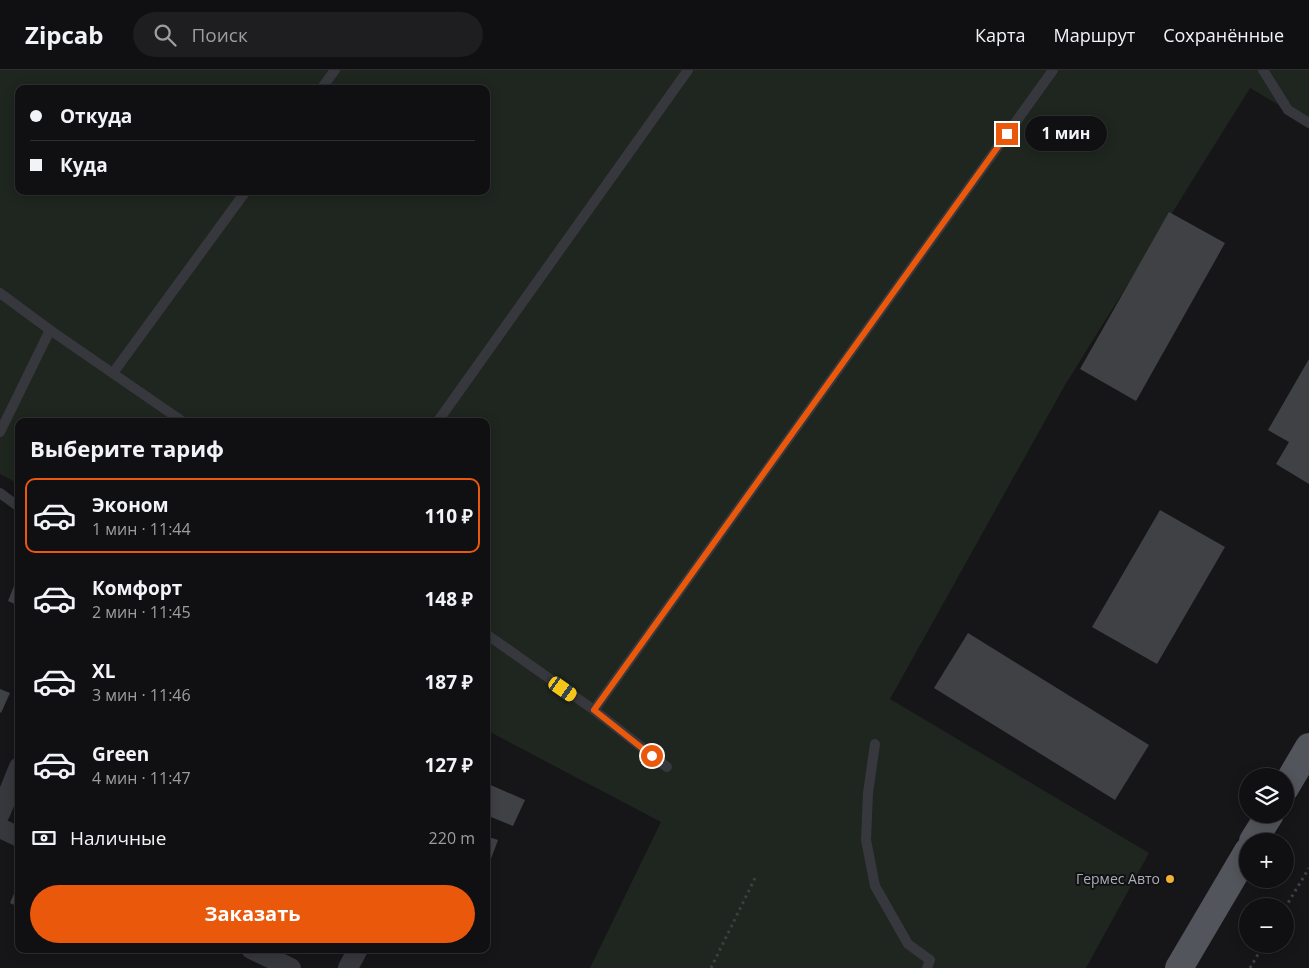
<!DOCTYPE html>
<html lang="ru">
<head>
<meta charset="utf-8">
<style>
	:root { --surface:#101012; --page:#1e1e20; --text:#f1f3f6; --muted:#9c9d9f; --line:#303032; --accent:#ea580c }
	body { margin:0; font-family:"Open Sans",sans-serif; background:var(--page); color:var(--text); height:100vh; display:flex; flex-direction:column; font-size:19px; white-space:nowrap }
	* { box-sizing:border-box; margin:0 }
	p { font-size:16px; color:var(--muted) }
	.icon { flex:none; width:28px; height:28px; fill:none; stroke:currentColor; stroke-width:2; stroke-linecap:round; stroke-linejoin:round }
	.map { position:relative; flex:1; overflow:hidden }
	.drawer { position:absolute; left:15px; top:348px; width:475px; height:535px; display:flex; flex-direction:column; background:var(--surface); border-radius:10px; box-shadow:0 2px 12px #0003,0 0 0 1px var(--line) }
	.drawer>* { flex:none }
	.hud { position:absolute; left:15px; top:15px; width:475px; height:110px; border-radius:10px; box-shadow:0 2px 12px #0003,0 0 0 1px var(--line); display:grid; align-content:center; height:110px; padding:0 15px; background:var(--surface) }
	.controls { position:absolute; left:1239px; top:698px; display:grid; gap:10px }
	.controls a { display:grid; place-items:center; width:55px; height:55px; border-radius:50%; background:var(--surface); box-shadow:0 2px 12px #0003,0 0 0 1px var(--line); font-size:25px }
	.end { position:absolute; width:22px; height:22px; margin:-11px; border:6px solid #ea580c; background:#fff; box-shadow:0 0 0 2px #fff }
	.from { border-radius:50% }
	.bubble { position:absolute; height:35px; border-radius:18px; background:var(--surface); box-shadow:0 2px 12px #0003,0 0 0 1px var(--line); font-size:16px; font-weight:700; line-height:35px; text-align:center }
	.car { position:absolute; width:15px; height:30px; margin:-15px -8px; border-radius:6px; box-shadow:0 0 4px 1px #0007; background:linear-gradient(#f5c518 24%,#345 0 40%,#f5c518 0 76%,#345 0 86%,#f5c518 0) }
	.hud b { display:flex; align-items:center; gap:18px; height:48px; font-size:19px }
	.hud b+b { border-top:1px solid var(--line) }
	.hud i { width:12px; height:12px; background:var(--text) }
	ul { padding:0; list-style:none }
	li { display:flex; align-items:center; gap:15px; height:75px; margin:0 10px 8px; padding:0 5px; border:2px solid transparent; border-radius:10px }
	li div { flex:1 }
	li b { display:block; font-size:19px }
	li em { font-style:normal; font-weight:700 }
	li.on { border-color:var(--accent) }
	li>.icon { width:45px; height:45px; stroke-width:1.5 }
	h2 { padding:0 15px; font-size:22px; line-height:60px }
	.pay { display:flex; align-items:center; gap:12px; height:55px; padding:0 15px; font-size:19px }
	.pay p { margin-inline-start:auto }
	.primary-button { display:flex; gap:10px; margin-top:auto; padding:10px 15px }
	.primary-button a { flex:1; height:58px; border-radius:30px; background:var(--accent); color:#fff; font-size:20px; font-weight:700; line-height:58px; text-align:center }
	header { display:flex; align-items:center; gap:30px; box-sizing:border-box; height:70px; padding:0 25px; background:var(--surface); border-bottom:1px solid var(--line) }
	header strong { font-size:24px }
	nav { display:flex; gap:28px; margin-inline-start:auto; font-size:18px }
	.search { width:350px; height:45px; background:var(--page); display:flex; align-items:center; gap:12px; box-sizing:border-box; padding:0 18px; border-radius:28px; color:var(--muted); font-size:19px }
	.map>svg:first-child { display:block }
	.green { fill:#1e261f; fill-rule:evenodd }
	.building { fill:#404145 }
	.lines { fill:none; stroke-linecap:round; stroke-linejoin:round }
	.path { stroke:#3d3f44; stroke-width:3; stroke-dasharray:2.5 4; stroke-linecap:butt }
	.lane { stroke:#37383d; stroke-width:10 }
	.street { stroke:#37383d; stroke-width:20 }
	.primary { stroke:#53555c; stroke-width:28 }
	.route { stroke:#ea580c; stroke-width:6 }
	.poi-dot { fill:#f2b134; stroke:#111113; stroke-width:2 }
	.labels { text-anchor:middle; stroke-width:4; stroke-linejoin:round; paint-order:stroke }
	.poi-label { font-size:14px; fill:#a8adb8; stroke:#111113; text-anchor:end }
</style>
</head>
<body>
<header>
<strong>Zipcab</strong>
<div class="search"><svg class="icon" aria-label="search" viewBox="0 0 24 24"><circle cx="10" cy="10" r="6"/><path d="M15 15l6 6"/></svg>Поиск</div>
<nav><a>Карта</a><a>Маршрут</a><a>Сохранённые</a></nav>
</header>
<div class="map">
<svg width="1309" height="898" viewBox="0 0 1309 898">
	<rect width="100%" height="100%" fill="#161618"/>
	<path class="green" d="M0 0H1309V53L1250 18 1065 315 890 629 1149 783 1086 898H590L661 752 486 660V351H19V414L0 404ZM19 19H486V121H19Z"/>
	<g class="building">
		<polygon points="1169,142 1225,173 1136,331 1080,299"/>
		<polygon points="1309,289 1309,414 1276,394 1289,372 1268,360"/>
		<polygon points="1160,440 1225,477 1157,594 1092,557"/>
		<polygon points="16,511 19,512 19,536 8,531"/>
		<polygon points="968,563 1149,675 1115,730 934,618"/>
		<polygon points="0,619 10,623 1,643 0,642"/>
		<polygon points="486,713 525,730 513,756 486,745"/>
		<polygon points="486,766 498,770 486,802"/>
		<polygon points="19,812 19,837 10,833"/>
	</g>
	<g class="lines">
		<g class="path">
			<polyline points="1285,838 1309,798"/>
			<polyline points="711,898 756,806"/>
			<polyline points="1250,898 1264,874"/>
		</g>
		<g class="lane">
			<polyline points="1263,0 1288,40 1309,53"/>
			<polyline points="321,19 335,0"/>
			<polyline points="0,223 50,260 182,351"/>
			<polyline points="113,303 246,121"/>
			<polyline points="438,351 688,0"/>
			<polyline points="0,362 50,260"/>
			<polyline points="0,423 19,437"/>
			<polyline points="486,564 594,640 667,697"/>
			<polyline points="594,640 1053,0"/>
			<polyline points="875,674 868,723 866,770 875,816 908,874 930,890 927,898"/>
		</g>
		<g class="street">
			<polyline points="0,744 19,697"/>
			<polyline points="0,758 19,767"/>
			<polyline points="251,879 291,898"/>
			<polyline points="348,898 358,879"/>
		</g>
		<g class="primary">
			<polyline points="1285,718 1309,677"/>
			<polyline points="1253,771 1270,744"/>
			<polyline points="1179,898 1248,781"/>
		</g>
	</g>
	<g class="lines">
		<polyline class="route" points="652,686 594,640 1007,64"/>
	</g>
	<circle class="poi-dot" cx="1170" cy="809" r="5"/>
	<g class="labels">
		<g class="poi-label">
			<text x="1160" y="814">Гермес Авто</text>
		</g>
	</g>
</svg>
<div class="controls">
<a><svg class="icon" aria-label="layers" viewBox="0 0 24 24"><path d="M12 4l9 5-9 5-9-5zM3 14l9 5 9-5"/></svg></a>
<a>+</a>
<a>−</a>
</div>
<i class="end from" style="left:652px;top:686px"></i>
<i class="end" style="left:1007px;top:64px"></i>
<div class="bubble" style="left:1025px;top:46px;width:82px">1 мин</div>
<i class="car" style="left:563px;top:619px;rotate:125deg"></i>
<div class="hud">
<b><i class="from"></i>Откуда</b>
<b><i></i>Куда</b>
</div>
<section class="drawer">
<h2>Выберите тариф</h2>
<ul>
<li class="on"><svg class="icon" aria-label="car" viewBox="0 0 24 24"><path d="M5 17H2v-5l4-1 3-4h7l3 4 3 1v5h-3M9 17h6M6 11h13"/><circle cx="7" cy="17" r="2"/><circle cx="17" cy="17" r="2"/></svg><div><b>Эконом</b><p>1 мин · 11:44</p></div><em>110 ₽</em></li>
<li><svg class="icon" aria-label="car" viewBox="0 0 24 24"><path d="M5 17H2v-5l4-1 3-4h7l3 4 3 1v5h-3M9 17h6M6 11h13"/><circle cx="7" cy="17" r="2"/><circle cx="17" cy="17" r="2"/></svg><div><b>Комфорт</b><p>2 мин · 11:45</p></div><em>148 ₽</em></li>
<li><svg class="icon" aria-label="car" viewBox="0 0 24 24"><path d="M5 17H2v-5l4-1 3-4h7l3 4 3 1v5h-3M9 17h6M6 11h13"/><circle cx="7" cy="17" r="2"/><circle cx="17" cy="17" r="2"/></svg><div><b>XL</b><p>3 мин · 11:46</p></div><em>187 ₽</em></li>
<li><svg class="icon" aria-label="car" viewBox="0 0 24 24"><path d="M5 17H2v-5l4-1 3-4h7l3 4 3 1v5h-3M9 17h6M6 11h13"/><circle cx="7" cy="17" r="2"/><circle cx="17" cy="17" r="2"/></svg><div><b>Green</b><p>4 мин · 11:47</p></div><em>127 ₽</em></li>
</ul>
<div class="pay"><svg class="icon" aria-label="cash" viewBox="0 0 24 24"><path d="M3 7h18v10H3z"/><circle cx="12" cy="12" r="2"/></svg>Наличные<p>220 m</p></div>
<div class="primary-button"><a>Заказать</a></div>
</section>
</div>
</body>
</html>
